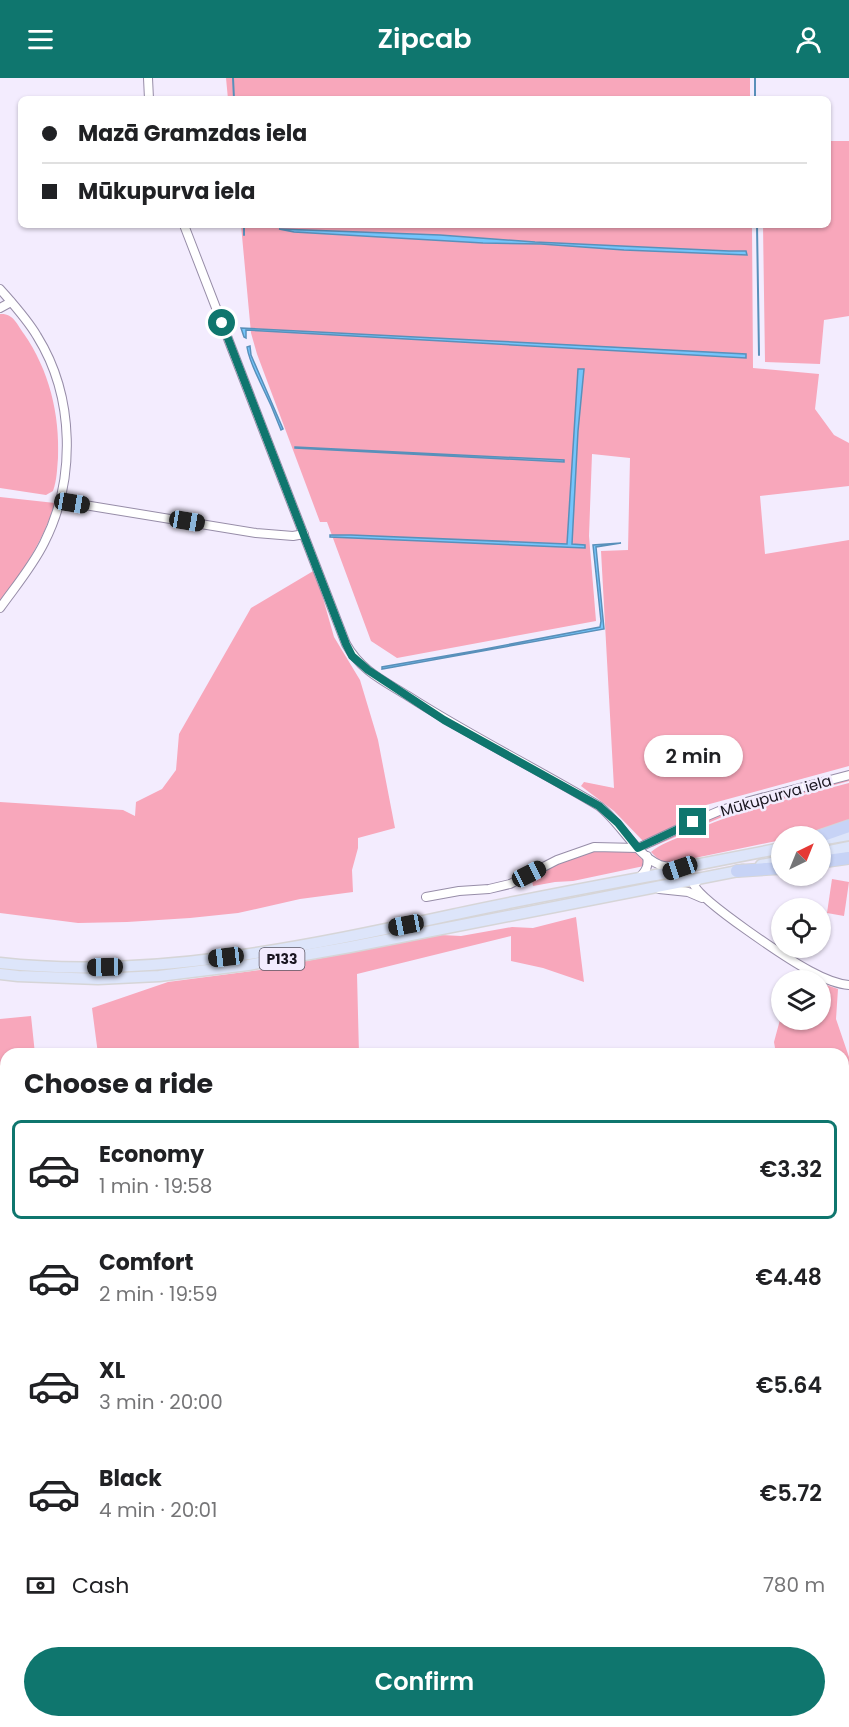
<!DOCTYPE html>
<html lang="en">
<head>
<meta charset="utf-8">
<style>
	:root { --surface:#fff; --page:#f6f6f6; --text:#202124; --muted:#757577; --line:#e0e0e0; --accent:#0f766e }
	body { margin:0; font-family:Poppins,sans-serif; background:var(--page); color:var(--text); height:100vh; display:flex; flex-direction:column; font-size:22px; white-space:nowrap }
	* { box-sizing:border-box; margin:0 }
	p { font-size:20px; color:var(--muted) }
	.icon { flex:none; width:33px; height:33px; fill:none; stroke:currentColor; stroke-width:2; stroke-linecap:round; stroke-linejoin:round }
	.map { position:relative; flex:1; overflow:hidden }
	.drawer { position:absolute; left:0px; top:970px; width:849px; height:680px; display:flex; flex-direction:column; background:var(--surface); border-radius:18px 18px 0 0; box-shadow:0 2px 4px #0004 }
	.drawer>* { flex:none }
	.hud { position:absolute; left:18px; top:18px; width:813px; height:132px; border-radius:9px; box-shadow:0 2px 4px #0004; display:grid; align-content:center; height:132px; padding:0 24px; background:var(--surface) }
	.needle { width:39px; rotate:43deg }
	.controls { position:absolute; left:771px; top:748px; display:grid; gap:12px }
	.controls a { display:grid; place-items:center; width:60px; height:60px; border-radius:50%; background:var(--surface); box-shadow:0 2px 4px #0004; font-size:30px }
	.end { position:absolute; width:27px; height:27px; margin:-14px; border:8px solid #0f766e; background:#fff; box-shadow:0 0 0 3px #fff }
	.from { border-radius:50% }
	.bubble { position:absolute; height:42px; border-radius:21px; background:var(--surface); box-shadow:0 2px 4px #0004; font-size:20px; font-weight:600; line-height:42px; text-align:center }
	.car { position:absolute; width:18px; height:36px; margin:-18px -9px; border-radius:8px; box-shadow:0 0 4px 2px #0007; background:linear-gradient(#222 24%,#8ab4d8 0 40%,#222 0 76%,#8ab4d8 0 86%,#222 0) }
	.hud b { display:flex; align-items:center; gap:21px; height:57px; font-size:22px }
	.hud b+b { border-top:2px solid var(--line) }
	.hud i { width:15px; height:15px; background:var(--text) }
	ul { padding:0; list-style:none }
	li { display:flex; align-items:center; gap:18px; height:99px; margin:0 12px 9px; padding:0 12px; border:3px solid transparent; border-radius:9px }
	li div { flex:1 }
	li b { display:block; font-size:22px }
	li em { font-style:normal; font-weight:600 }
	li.current { border-color:var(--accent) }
	li>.icon { width:54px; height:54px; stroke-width:1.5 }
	h2 { padding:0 24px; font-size:27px; line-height:72px }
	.pay { display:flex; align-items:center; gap:15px; height:66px; padding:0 24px; font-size:22px }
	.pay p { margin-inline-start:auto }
	.action { display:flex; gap:12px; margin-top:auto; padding:12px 24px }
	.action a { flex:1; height:69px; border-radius:36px; background:var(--accent); color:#fff; font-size:24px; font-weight:600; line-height:69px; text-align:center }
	header { display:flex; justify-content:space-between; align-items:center; height:78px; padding:0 24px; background:var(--accent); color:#fff; font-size:27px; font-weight:600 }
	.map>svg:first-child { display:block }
	.green { fill:#f8a7bb }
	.water { fill:#74c5fc; stroke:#5990ba; stroke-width:1.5 }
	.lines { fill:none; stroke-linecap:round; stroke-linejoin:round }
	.stream { stroke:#5990ba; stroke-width:2 }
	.minor-casing { stroke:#978da8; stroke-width:10 }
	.major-casing { stroke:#d6d5d7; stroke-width:13 }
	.highway-casing { stroke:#d6d5d7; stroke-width:14 }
	.minor { stroke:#fff; stroke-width:8 }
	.major { stroke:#dde5fa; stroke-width:10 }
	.highway { stroke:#c7d3f6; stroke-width:12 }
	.route { stroke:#0f766e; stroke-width:8 }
	.labels { text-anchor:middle; stroke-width:5; stroke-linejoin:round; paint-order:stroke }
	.shield { fill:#f3ecfe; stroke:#5b5663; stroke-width:1.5 }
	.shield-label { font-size:14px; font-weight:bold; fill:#1a1620 }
	.street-label { font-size:15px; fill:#1a1620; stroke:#f3ecfe }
</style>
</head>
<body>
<header><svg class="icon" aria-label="menu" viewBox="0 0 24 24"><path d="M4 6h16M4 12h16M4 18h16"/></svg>Zipcab<svg class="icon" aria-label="person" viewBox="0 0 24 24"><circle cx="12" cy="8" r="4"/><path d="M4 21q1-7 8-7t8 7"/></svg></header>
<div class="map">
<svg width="849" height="1649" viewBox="0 0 849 1649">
	<rect width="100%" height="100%" fill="#f3ecfe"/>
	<g class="green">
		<polygon points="226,0 750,0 750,21 228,21"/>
		<polygon points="828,63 849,63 849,238 824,242 820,286 765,284 763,147 828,147"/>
		<polygon points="241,147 752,147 753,290 819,296 815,331 834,357 849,365 849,408 760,418 765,476 849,462 849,688 706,727 706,733 643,763 614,733 581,708 584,704 614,710 601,473 628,472 630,380 592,376 589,458 596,543 397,580 371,563 327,444 320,444 257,276 251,255"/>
		<path d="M0 236C13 235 17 246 24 256 49 292 60 336 58 380 57 391 57 402 53 413L46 417 0 410Z"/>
		<path d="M0 419 55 425C42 466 24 490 0 524Z"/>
		<polygon points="315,492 334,559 360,602 378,662 395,750 358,760 358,770 352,792 353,814 300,821 238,835 190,840 127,844 78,845 0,835 0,724 123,732 135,738 136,724 162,711 176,692 179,656 251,530"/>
		<polygon points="849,700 849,703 729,736 652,769 654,766 704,743 742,729"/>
		<path d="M849 705V743L793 759H782L781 762 671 785 660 783 651 774C660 766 673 762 684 757 737 732 793 720 849 705Z"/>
		<polygon points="614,771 637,775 644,781 644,788 573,803 555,804 533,808 531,798 587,773"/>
		<polygon points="832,801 849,804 844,838 827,835"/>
		<polygon points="576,839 584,904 543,890 511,883 511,858 357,896 359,976 98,976 92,930 168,904 260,892 441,857 461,858 512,849 533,850"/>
		<polygon points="821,905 838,911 836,941 849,979 849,1048 843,1047 843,976 776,976 774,964 781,938 782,942 820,942"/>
		<polygon points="31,938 35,976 6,976 6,1074 0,1074 0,941"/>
		<polygon points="0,1087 6,1087 6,1231 0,1223"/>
		<polygon points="849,1270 849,1374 843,1380 843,1278"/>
		<polygon points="0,1307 6,1309 6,1504 0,1498"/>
		<polygon points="0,1625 6,1630 6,1644 24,1644 31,1649 0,1649"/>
		<polygon points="476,1644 561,1644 556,1649 463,1649"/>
	</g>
	<g class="water">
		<polygon points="279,151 440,157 535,164 729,173 746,173 747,177 624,172 541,166 483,165 294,154"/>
		<path d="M241 250C409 260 578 266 746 276V280L246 252V260L244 259Z"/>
		<path d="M250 268 251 277 283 351 281 352C275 336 268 320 260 304 255 293 249 282 247 269Z"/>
		<polygon points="578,291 584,291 578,353 572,466 585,467 585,470 330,459 330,457 351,457 567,466"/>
		<polygon points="295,369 564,382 564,384 295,370"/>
		<polygon points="621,465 596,469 604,551 382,591 382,589 480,572 600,549 601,543 593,467"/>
	</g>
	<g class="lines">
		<g class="stream">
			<polyline points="233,0 234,21"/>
			<polyline points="755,0 755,21"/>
			<polyline points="244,147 244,157"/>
			<polyline points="757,147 759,277"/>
		</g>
		<g class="minor-casing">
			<g id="minor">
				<polyline points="148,0 149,21"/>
				<path d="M184 147 346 566C361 593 384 603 408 618 470 658 536 690 599 728 620 744 636 777 660 787 666 789 674 789 679 790"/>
				<path d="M0 211C13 226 27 241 37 258 75 319 76 402 44 465 32 489 15 509 0 530"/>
				<polyline points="0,230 11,224"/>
				<polyline points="60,423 256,455 293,458 304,456"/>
				<path d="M639 800C646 793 649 788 647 778"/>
				<path d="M699 801 694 807C702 824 789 882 810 893 821 899 836 906 849 907"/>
				<polyline points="659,811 688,814 702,820"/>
				<polyline points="426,819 459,813 489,811 510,806 557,782 594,769 638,770 693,744 719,733 746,724 849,697"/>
				<polyline points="0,1238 6,1243"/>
				<polyline points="0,1268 6,1250"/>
				<polyline points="843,1398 849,1402"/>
				<polyline points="843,1433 849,1439"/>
				<polyline points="0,1504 6,1512"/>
				<polyline points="62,1644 62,1649"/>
				<polyline points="620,1644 627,1649"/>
				<polyline points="259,1649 262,1644"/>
			</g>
		</g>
		<g class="major-casing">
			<g id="major">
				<polyline points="820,762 849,757"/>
				<polyline points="820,775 849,769"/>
				<polyline points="761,787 782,783"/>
				<path d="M0 885C151 902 308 868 456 836 525 821 596 808 666 795L680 790 782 770"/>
				<polyline points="0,896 18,898 98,901 159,898 248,887 350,869 743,792"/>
				<polyline points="843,1512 849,1510"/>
				<polyline points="444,1649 452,1644"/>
			</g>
		</g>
		<g class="highway-casing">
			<g id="highway">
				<polyline points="817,759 849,748"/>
				<polyline points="820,784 849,780"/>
				<polyline points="737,793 782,790"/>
			</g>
		</g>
		<use href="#minor" class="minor"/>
		<use href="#major" class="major"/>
		<use href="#highway" class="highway"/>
	</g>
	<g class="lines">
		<polyline class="route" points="222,245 346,566 352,578 368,592 444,642 599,728 618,745 638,770 693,744"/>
	</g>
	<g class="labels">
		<rect class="shield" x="259.5" y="870" width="45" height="22" rx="4.5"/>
		<g class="shield-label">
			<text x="282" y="886">P133</text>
		</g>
		<g class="street-label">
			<text transform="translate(776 718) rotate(-16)" y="5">Mūkupurva iela</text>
		</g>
	</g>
</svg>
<div class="controls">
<a><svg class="needle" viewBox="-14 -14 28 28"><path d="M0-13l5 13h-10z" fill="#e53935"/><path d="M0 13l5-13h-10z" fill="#757577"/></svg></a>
<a><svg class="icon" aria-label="locate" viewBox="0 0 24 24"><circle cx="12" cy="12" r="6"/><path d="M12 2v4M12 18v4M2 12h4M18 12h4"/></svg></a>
<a><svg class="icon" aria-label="layers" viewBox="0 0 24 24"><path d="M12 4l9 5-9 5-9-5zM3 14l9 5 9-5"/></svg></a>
</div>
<i class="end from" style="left:222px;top:245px"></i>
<i class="end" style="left:693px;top:744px"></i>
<div class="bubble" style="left:644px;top:657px;width:99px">2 min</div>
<i class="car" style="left:72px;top:425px;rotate:99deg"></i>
<i class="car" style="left:187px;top:443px;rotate:99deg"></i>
<i class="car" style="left:680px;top:790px;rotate:251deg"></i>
<i class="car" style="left:529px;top:796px;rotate:63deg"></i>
<i class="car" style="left:406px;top:847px;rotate:259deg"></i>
<i class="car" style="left:226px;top:879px;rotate:263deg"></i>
<i class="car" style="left:105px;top:889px;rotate:269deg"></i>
<div class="hud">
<b><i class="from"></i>Mazā Gramzdas iela</b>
<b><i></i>Mūkupurva iela</b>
</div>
<section class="drawer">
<h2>Choose a ride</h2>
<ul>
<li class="current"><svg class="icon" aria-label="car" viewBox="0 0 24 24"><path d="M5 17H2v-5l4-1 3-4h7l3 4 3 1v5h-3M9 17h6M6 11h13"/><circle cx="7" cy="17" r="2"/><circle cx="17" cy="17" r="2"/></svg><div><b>Economy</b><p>1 min · 19:58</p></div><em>€3.32</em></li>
<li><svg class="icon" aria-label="car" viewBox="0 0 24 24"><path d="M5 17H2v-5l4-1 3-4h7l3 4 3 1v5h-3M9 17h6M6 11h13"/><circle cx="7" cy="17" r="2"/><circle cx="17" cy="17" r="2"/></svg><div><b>Comfort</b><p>2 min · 19:59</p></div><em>€4.48</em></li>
<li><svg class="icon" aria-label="car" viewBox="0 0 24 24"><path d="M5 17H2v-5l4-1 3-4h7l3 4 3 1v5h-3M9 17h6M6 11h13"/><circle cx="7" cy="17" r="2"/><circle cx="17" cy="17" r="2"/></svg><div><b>XL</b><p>3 min · 20:00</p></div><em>€5.64</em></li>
<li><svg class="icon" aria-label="car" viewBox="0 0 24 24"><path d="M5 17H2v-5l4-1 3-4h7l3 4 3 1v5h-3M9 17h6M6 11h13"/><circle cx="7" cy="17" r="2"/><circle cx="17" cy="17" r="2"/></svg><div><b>Black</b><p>4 min · 20:01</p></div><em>€5.72</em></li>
</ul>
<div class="pay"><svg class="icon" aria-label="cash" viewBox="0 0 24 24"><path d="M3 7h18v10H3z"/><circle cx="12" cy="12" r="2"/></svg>Cash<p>780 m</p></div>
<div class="action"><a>Confirm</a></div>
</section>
</div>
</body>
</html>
